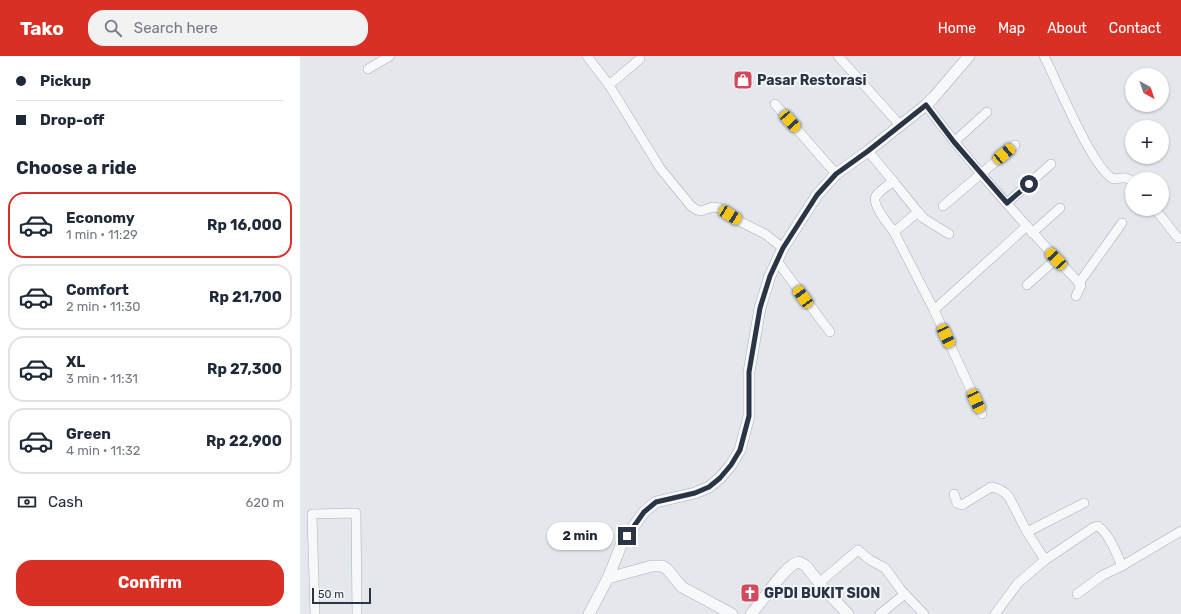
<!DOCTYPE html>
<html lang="en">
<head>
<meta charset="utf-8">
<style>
	:root { --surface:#fff; --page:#f2f2f3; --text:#1f2937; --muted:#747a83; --line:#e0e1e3; --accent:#d93025 }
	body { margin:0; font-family:Rubik,sans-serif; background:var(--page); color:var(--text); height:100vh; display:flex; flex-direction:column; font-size:15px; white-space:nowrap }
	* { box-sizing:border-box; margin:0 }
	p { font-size:13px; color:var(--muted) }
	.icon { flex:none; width:22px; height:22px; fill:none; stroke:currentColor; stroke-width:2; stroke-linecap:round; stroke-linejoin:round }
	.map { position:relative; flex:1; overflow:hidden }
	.side { display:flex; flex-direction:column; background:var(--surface); width:300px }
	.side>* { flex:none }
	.guide { display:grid; align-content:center; height:88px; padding:0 16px; background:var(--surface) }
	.needle { width:26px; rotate:140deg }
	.fabs { position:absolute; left:825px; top:12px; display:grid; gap:8px }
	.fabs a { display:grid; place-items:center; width:44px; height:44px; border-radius:50%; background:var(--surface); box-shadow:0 1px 3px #0004; font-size:20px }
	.scale { position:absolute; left:12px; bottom:10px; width:59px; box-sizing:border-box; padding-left:4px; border:2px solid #2b3445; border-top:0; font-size:11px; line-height:14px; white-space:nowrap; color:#2b3445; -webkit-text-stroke:3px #f4f6f9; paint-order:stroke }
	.end { position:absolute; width:18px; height:18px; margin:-9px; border:5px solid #2b3445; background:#fff; box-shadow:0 0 0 2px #fff }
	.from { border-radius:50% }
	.bubble { position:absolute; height:28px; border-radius:14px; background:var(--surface); box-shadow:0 1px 3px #0004; font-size:13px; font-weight:700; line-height:28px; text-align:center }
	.car { position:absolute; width:12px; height:24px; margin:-12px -6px; border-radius:5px; box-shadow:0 0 3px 1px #0007; background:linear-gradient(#f5c518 24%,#345 0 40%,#f5c518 0 76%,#345 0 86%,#f5c518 0) }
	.guide b { display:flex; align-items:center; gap:14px; height:38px; font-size:15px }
	.guide b+b { border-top:1px solid var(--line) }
	.guide i { width:10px; height:10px; background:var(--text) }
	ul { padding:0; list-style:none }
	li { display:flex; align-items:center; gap:12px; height:66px; margin:0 8px 6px; padding:0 8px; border:2px solid var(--line); border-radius:16px }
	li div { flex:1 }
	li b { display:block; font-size:15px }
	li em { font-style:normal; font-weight:700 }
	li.selected { border-color:var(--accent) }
	li>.icon { width:36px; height:36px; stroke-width:1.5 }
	h2 { padding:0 16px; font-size:18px; line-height:48px }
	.pay { display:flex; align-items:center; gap:10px; height:44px; padding:0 16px; font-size:15px }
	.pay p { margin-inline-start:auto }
	.primary-button { display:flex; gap:8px; margin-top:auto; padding:8px 16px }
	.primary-button a { flex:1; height:46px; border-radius:16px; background:var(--accent); color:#fff; font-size:16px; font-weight:700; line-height:46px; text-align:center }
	header { display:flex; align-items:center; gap:24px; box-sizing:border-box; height:56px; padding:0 20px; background:var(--accent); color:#fff }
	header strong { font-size:19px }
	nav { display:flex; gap:22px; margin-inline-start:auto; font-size:14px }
	.search { width:280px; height:36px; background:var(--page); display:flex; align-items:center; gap:10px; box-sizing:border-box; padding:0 14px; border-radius:16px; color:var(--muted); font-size:15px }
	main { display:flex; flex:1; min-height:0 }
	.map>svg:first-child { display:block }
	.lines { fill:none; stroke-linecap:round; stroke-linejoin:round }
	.minor-casing { stroke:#a9aeb7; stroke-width:10 }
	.tertiary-casing { stroke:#a9aeb7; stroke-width:12 }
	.minor { stroke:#f7f8fa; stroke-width:9 }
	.tertiary { stroke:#f7f8fa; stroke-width:11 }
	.route { stroke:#2b3445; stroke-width:5 }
	.labels { text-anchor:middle; stroke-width:4; stroke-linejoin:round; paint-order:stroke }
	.poi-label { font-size:14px; font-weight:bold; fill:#2b3445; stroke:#f4f6f9; text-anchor:start }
</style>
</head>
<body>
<header>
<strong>Tako</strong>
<div class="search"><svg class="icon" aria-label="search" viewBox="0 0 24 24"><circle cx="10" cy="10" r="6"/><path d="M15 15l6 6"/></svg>Search here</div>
<nav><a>Home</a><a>Map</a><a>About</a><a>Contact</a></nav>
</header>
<main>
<section class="side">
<div class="guide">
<b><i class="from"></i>Pickup</b>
<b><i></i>Drop-off</b>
</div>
<h2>Choose a ride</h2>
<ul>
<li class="selected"><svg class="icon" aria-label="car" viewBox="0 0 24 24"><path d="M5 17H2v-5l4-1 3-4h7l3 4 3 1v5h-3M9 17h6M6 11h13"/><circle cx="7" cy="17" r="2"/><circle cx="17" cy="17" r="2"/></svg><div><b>Economy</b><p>1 min · 11:29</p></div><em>Rp 16,000</em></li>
<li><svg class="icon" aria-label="car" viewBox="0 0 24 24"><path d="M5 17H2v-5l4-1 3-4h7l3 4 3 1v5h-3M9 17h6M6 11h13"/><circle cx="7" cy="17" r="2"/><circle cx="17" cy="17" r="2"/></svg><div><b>Comfort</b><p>2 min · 11:30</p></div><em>Rp 21,700</em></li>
<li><svg class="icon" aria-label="car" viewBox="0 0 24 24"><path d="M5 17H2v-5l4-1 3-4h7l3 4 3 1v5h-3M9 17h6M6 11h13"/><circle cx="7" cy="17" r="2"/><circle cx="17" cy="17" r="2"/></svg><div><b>XL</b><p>3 min · 11:31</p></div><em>Rp 27,300</em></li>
<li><svg class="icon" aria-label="car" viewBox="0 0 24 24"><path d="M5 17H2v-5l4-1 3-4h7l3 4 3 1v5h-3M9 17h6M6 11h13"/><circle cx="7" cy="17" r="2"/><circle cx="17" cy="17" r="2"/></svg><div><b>Green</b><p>4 min · 11:32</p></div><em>Rp 22,900</em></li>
</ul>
<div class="pay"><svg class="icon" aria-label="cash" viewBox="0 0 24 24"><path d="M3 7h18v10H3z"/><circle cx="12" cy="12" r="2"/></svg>Cash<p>620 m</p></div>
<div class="primary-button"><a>Confirm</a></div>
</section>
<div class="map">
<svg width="881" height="558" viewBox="0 0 881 558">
	<rect width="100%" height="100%" fill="#e4e7ec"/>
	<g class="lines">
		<g class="minor-casing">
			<g id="minor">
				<polyline points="287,0 309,29 360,112 391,150 397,154 401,155 413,151 419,152 441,166 465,178 483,192"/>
				<polyline points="538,0 600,69"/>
				<path d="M744 0C756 23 793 115 814 123 822 122 825 120 832 125"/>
				<polyline points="68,13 90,0"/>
				<polyline points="309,29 340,3"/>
				<polyline points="475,48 536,118"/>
				<path d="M626 49C673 112 727 171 781 229L776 240"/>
				<polyline points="654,86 687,56"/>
				<path d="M568 95 593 125C588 130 580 134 576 140 571 148 589 169 594 176L618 156 623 162 649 178"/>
				<polyline points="593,125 618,156"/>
				<polyline points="707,147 751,108"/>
				<polyline points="643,150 715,89"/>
				<polyline points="855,153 878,182"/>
				<polyline points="594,176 634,254 682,358"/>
				<polyline points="732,177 760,152"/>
				<polyline points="477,205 530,276"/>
				<polyline points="779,227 822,167"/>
				<polyline points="727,229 756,203"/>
				<polyline points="634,254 727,170"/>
				<path d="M654 438 657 447 662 449 691 431C699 432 704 435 709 441L727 476 745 504"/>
				<polyline points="727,476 784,447"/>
				<polyline points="519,527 558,494 570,504 585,512 601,534 624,558"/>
				<polyline points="777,538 803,519 822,510"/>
				<polyline points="15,558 12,458 56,457 57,558"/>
				<polyline points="580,558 605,538"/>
				<path d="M695 558 718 527 745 504 794 471 798 470C810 479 816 497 822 510L881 475"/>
			</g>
		</g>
		<g class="tertiary-casing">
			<g id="tertiary">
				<polyline points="308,522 352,510 362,510 367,513 382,531 432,558"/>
				<polyline points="289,558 308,522 322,487 344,456 356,446 395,437 409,431 420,422 431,409 440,394 449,360 449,316 460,252 470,220 483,192 517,139 536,118 568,95 626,49 634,41 669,0"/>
				<path d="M451 558C461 548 486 507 499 506L506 510 524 533 548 558"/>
			</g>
		</g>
		<use href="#minor" class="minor"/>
		<use href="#tertiary" class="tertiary"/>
	</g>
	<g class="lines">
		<polyline class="route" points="327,480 344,456 356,446 395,437 409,431 420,422 431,409 440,394 449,360 449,316 460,252 470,220 483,192 517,139 536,118 568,95 626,49 654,86 707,147 729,128"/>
	</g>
	<defs>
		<g id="shop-square" transform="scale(1)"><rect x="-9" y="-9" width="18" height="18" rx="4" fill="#d1495b" stroke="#f4f6f9"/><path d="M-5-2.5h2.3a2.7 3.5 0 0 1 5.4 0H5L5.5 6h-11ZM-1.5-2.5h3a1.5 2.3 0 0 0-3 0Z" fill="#fff"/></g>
		<g id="church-square" transform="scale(1)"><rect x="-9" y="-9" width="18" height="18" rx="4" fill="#d1495b" stroke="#f4f6f9"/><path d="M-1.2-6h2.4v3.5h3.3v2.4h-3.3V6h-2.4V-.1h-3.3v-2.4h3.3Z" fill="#fff"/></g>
	</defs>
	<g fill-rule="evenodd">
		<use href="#shop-square" x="443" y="24"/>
		<use href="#church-square" x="450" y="537"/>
	</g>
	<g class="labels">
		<g class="poi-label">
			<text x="457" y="29">Pasar Restorasi</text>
			<text x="464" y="542">GPDI BUKIT SION</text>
		</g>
	</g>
</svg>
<div class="fabs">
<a><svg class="needle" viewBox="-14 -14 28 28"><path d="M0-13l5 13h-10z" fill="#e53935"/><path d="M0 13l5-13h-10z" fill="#747a83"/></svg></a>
<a>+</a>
<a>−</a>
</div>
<div class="scale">50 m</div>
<i class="end from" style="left:729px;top:128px"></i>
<i class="end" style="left:327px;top:480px"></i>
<div class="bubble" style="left:247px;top:466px;width:66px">2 min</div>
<i class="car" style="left:490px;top:65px;rotate:138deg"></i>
<i class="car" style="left:704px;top:98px;rotate:50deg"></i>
<i class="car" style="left:430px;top:159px;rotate:122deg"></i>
<i class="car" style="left:756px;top:203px;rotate:317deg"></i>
<i class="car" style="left:503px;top:241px;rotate:324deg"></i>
<i class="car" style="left:646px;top:280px;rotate:155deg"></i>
<i class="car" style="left:676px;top:345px;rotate:155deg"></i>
</div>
</main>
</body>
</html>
